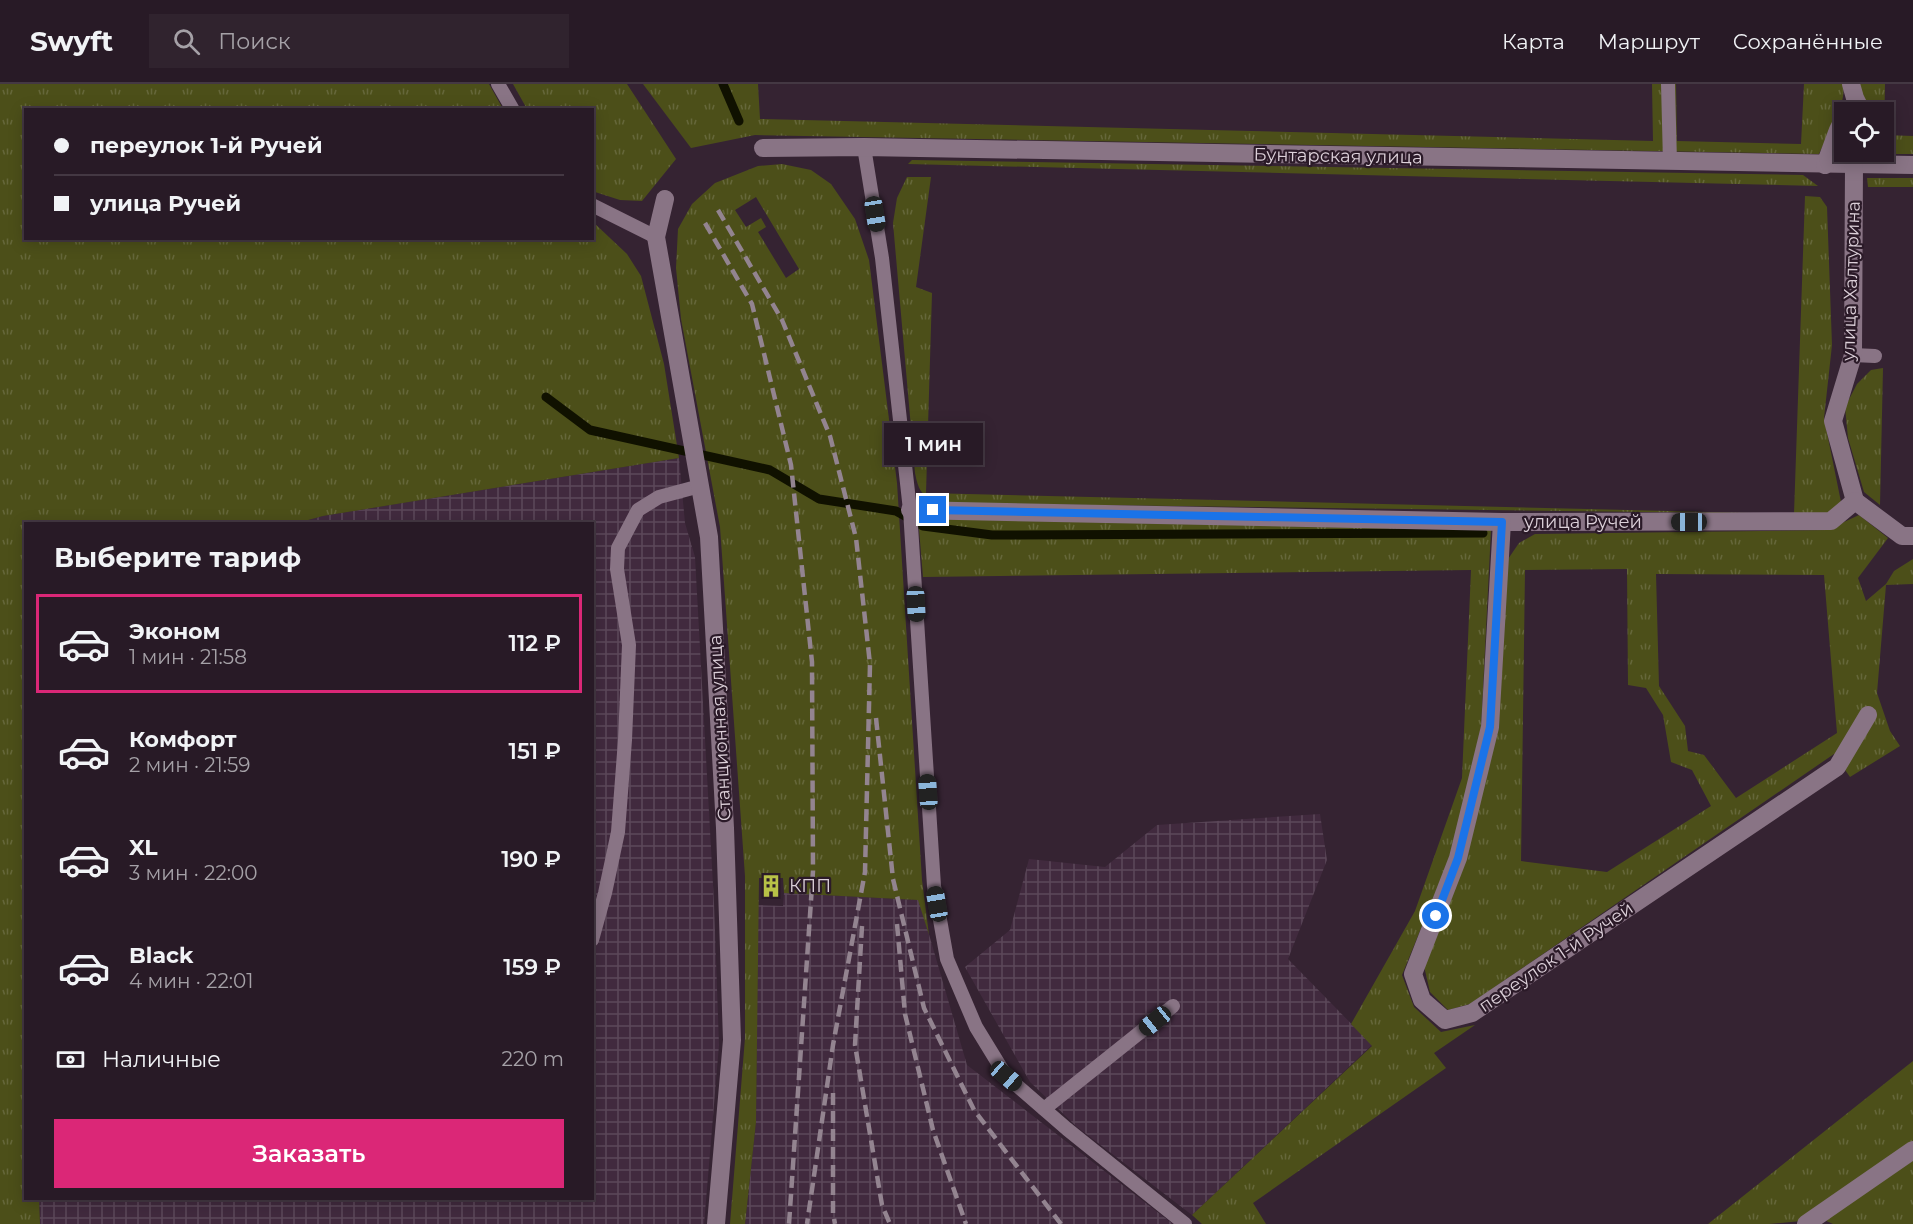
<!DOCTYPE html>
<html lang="ru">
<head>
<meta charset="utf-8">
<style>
	:root { --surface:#281a26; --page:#30232e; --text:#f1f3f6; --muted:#a5a1a7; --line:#443843; --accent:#db2777 }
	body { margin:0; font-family:Montserrat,sans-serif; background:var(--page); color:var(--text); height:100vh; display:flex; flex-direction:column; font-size:22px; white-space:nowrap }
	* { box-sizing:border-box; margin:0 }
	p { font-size:20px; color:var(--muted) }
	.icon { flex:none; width:33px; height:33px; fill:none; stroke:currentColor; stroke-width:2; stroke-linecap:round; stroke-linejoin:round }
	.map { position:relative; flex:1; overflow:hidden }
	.sheet { position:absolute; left:24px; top:438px; width:570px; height:678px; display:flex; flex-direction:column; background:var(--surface); border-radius:0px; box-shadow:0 3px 15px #0003,0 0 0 2px var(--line) }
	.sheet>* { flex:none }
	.hud { position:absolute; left:24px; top:24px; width:570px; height:132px; border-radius:0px; box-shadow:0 3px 15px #0003,0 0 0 2px var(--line); display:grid; align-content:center; height:132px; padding:0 30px; background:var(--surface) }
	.controls { position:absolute; left:1834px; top:18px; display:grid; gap:12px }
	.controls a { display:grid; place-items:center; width:60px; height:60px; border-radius:0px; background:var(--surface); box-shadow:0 3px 15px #0003,0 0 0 2px var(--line); font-size:30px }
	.end { position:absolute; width:27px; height:27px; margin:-14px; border:8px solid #1a73e8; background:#fff; box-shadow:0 0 0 3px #fff }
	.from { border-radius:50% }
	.bubble { position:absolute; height:42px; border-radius:0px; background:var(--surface); box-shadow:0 3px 15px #0003,0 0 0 2px var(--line); font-size:20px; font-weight:600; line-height:42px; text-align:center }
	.car { position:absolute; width:18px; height:36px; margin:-18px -9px; border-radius:8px; box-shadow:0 0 4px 2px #0007; background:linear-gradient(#222 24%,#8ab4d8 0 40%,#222 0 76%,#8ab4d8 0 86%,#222 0) }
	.hud b { display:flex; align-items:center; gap:21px; height:57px; font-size:22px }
	.hud b+b { border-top:2px solid var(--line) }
	.hud i { width:15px; height:15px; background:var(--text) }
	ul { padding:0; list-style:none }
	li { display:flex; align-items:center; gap:18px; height:99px; margin:0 12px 9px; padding:0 18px; border:3px solid transparent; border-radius:0px }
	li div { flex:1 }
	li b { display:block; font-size:22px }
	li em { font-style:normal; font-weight:600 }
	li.on { border-color:var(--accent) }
	li>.icon { width:54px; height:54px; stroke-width:1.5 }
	h2 { padding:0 30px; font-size:27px; line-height:72px }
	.pay { display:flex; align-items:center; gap:15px; height:66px; padding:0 30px; font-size:22px }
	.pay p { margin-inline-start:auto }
	.action { display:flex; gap:12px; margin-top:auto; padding:12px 30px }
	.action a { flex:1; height:69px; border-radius:0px; background:var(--accent); color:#fff; font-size:24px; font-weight:600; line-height:69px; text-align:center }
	header { display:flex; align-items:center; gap:36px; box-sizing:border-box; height:84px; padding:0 30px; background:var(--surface); border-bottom:2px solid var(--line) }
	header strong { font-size:28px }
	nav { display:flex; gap:33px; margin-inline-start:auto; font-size:21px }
	.search { width:420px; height:54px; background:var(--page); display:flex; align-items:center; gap:15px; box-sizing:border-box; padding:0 21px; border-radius:0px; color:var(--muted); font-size:22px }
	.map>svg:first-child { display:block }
	.industrial { fill:url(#industrial-grid) }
	.grass { fill:url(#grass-tufts); fill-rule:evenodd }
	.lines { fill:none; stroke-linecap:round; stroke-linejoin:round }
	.stream { stroke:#101100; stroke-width:9 }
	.service { stroke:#897485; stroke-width:14 }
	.minor { stroke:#897485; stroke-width:18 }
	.rail { stroke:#938490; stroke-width:4.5; stroke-dasharray:12 6; stroke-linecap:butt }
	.route { stroke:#1a73e8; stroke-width:8 }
	.labels { text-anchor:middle; stroke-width:4.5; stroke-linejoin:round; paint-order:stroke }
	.street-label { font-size:18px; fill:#dcd0d9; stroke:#2b1a28 }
	.poi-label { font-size:18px; fill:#dcd0d9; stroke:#2b1a28; text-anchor:start }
</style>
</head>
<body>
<header>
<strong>Swyft</strong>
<div class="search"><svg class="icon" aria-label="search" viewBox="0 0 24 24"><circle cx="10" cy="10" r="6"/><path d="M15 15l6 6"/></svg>Поиск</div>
<nav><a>Карта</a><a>Маршрут</a><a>Сохранённые</a></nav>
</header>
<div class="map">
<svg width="1913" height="1140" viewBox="0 0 1913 1140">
	<defs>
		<pattern id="industrial-grid" width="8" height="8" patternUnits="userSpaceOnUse" patternTransform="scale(1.5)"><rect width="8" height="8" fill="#412a3e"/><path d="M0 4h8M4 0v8" fill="none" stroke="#5c4859"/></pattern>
		<pattern id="grass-tufts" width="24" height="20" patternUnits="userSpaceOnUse" patternTransform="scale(1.5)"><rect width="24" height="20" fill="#4c4f19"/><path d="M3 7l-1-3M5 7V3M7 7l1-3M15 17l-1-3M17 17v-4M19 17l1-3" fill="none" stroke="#65673a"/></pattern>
	</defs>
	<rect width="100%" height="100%" fill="#352332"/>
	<g class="industrial">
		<polygon points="679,374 685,439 695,473 714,819 719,961 704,1140 40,1140 39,1115 592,1114 592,440 297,439 323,432"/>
		<polygon points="1320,730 1327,776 1288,875 1372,961 1192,1131 1077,1043 1030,998 965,883 1010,846 1029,775 1105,783 1157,741"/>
		<polygon points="784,809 919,816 967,981 1173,1140 745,1140 756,1038 758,821 783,822"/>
	</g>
	<g class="grass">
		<polygon points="0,0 489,0 503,25 26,26 26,154 592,154 593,138 627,170 641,192 664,280 679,374 323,432 297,439 26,440 26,766 22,776 26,849 26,1114 39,1115 40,1140 0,1140"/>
		<polygon points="513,0 627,0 676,75 642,117 620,116 595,108 592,105 592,26 527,25"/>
		<path d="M643 0H758L760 35 1653 57 1652 0H1676L1677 57 1801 60 1804 0H1843C1847 20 1828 51 1819 70L755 51 691 64Z"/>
		<polygon points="1857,0 1885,0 1884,51 1913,52 1913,70 1892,70 1884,58 1884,28 1868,28"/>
		<polygon points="912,76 1803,91 1818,102 908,80"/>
		<path d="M782 80 811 86 831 100 855 135 869 176 897 399 922 796 929 851 918 816 784 809 783 794H759L756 1038 745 1140H730L745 954V792L720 443 681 235 676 184 678 145 692 120 715 99 758 82ZM756 113 799 185 786 194 758 148 766 143 761 134 746 143 735 126Z"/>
		<path d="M907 93H931L916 203 932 209 926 409 1794 430 1805 112 1820 113 1827 123 1832 261 1824 334 1841 418 1827 430H1795L940 419C922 411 919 409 915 389L893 139 897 114Z"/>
		<polygon points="1867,94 1913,94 1913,103 1868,103"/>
		<polygon points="1883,284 1880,421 1864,408 1848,354 1845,323 1857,300 1871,286"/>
		<path d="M1859 431 1888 454 1858 494 1866 517 1886 500 1894 487 1913 475V500L1886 501 1877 609 1890 647 1900 662 1850 693 1834 670 1470 920 1448 926 1430 908 1424 882 1464 776 1506 478 1519 459 1535 450 1827 446ZM1627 485 1628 601 1646 604 1663 631 1671 678 1692 686 1711 722 1607 788 1521 777 1525 486ZM1656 490 1824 491 1837 649 1736 714 1704 671 1688 667 1685 642 1659 602Z"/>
		<polygon points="918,433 1491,446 1481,644 1450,773 1402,891 1414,923 1441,948 1475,941 1434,969 1446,984 1253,1119 1266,1140 1202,1140 1192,1131 1372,962 1351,940 1415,827 1462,694 1471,486 923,493"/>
		<polygon points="1913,977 1913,1140 1833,1140 1822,1135 1769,1140 1708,1140"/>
	</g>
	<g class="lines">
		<g class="stream">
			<polyline points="723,0 739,37"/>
			<polyline points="546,313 590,346 770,386 819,415 896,427 923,442 992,451 1483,449"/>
		</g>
		<g class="service">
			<polyline points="498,0 513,26"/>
			<polyline points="1668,0 1670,78"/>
			<polyline points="864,63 882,174 910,426 934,802 947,875 976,943 1006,992 1067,1045 1185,1140"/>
			<polyline points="592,121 656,153"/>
			<polyline points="1853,271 1875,272"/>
			<polyline points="592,856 605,809 618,748 625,656 629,561 617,485 618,464 638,426 659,413 700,402"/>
			<polyline points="1044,1025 1173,922"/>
		</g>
		<g class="minor">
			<polyline points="1851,0 1855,14 1862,28"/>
			<polyline points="763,64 864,63 1913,81"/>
			<polyline points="1825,81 1838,46 1845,32"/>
			<polyline points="1854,81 1853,271 1833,337 1855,417"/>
			<polyline points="665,115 656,153 709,453 725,744 732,956 716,1140"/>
			<polyline points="910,426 1502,438 1831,437 1855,417 1902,452 1913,452"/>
			<polyline points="1502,438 1490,643 1458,774 1413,890 1422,916 1445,936 1472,929 1837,683 1868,631"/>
			<polyline points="1806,1140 1913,1066"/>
		</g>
		<g class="rail">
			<polyline points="718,126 782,236 830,352 856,454 870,580 865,788 833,961 807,1140"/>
			<polyline points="705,139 752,220 791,381 812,578 813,787 789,1140"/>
			<polyline points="876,634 893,795 924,924 974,1026 1061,1140"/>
			<polyline points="897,840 905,930 933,1046 966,1140"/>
			<polyline points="862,842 855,961 882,1121 890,1140"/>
			<polyline points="833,1009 833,1129 835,1140"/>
		</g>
	</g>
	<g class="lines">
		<polyline class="route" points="933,426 1502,438 1490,643 1458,774 1436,832"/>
	</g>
	<defs>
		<g id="building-bare" transform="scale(1.8)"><path d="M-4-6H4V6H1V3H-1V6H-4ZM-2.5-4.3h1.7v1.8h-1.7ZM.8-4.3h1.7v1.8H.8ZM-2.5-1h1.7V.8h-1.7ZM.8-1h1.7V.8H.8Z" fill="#b8c147" stroke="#2b1a28" stroke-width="2.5" paint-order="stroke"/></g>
	</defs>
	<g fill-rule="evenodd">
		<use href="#building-bare" x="771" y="802"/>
	</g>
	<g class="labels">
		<g class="street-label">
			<text transform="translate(1338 72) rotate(1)" y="6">Бунтарская улица</text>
			<text transform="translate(1851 197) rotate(-88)" y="6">улица Халтурина</text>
			<text x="1583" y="444">улица Ручей</text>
			<text transform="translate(720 644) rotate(-93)" y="6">Станционная улица</text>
			<text transform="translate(1556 873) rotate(-34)" y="6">переулок 1-й Ручей</text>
		</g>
		<g class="poi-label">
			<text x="789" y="808">КПП</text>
		</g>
	</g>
</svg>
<div class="controls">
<a><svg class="icon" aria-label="locate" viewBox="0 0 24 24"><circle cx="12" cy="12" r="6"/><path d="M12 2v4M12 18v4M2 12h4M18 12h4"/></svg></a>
</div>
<i class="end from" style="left:1436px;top:832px"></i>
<i class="end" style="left:933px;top:426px"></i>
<div class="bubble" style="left:884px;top:339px;width:99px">1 мин</div>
<i class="car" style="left:875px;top:130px;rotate:171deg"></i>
<i class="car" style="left:1689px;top:438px;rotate:270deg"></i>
<i class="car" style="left:916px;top:520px;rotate:177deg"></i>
<i class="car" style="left:928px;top:708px;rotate:356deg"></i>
<i class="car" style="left:937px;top:820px;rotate:350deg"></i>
<i class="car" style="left:1155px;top:937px;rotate:231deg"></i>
<i class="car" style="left:1006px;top:992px;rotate:131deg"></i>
<div class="hud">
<b><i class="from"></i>переулок 1-й Ручей</b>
<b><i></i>улица Ручей</b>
</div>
<section class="sheet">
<h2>Выберите тариф</h2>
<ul>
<li class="on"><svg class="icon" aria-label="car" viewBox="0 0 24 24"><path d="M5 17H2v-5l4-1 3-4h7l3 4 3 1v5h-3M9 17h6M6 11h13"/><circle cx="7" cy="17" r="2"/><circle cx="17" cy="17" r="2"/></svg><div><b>Эконом</b><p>1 мин · 21:58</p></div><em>112 ₽</em></li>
<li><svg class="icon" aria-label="car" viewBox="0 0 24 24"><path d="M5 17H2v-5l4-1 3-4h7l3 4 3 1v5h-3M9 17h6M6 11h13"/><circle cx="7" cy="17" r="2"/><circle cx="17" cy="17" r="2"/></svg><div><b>Комфорт</b><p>2 мин · 21:59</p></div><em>151 ₽</em></li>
<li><svg class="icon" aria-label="car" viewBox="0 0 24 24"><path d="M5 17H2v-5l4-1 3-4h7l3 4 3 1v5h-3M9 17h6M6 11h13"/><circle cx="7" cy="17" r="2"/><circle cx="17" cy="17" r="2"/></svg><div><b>XL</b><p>3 мин · 22:00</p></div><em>190 ₽</em></li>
<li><svg class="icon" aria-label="car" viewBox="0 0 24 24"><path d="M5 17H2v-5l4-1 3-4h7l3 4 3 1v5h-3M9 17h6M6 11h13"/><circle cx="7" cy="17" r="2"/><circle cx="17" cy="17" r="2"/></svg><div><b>Black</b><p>4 мин · 22:01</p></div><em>159 ₽</em></li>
</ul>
<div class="pay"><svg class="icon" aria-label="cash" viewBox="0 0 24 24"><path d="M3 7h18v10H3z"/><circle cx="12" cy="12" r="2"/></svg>Наличные<p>220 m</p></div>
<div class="action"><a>Заказать</a></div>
</section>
</div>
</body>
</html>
